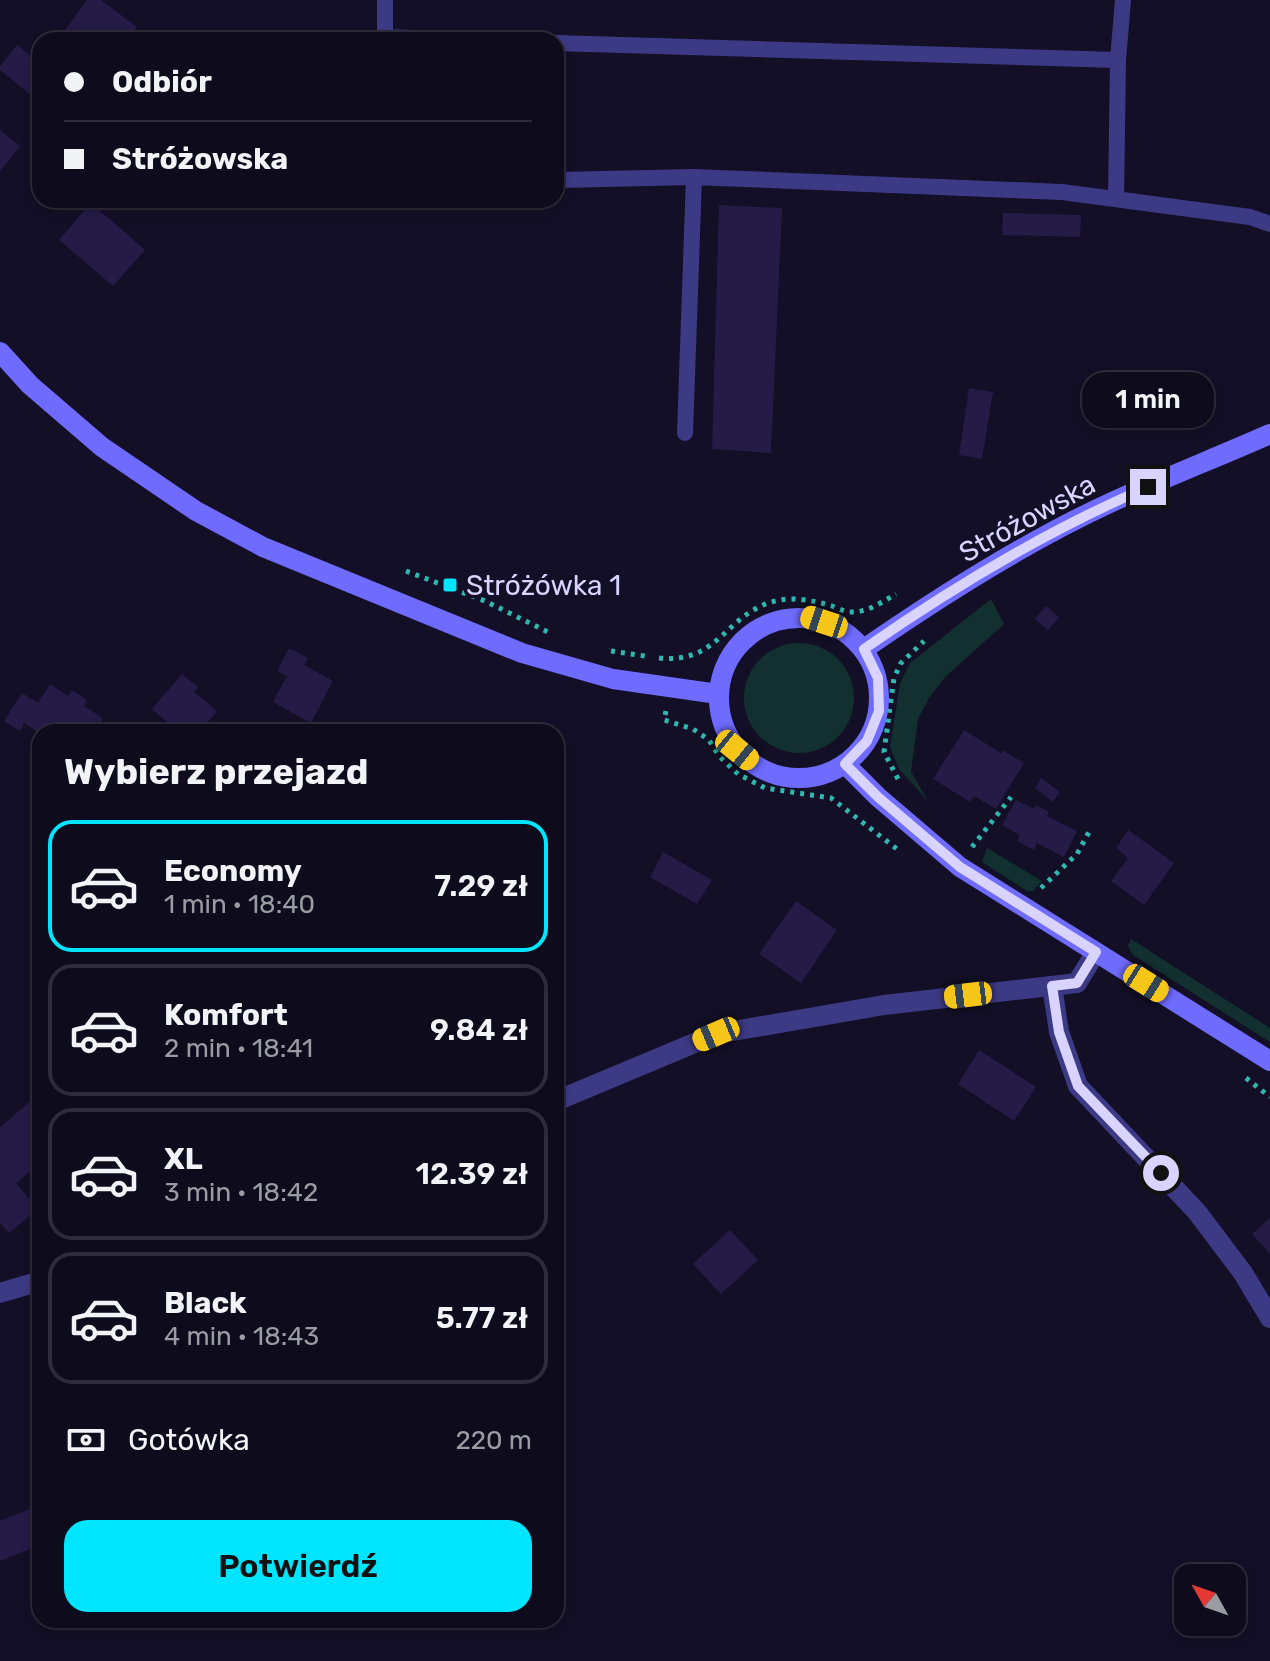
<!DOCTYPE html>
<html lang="pl">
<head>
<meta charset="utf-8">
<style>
	:root { --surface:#0e0b1c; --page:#1c1929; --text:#f1f3f6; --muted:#9b9ba3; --line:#2e2b3b; --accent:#00e5ff }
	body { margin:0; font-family:Rubik,sans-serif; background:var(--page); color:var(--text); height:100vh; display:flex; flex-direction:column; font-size:30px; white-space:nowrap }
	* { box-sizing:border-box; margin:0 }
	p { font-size:26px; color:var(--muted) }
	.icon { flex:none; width:44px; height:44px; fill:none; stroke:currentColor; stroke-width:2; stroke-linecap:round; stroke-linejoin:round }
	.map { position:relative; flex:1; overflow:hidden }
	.panel { position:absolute; left:32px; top:724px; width:532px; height:904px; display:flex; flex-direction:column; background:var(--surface); border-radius:24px; box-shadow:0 4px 12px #0003,0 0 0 2px var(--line) }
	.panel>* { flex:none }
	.banner { position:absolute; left:32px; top:32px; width:532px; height:176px; border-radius:24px; box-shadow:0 4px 12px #0003,0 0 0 2px var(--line); display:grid; align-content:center; height:176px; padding:0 32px; background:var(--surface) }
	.needle { width:52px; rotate:310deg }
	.controls { position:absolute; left:1174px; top:1564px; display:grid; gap:16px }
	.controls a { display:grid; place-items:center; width:72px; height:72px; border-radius:16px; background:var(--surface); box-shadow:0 4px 12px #0003,0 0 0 2px var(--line); font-size:40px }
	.end { position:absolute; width:36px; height:36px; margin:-18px; border:10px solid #d9d4ff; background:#111; box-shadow:0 0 0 4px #111 }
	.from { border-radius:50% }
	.bubble { position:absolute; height:56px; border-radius:24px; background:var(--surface); box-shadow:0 4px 12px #0003,0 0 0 2px var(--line); font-size:26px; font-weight:600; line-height:56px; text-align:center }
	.car { position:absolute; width:24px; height:48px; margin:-24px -12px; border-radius:10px; box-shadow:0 0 6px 2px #0007; background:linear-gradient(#f5c518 24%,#345 0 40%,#f5c518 0 76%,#345 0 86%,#f5c518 0) }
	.banner b { display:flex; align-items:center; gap:28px; height:76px; font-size:30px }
	.banner b+b { border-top:2px solid var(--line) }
	.banner i { width:20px; height:20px; background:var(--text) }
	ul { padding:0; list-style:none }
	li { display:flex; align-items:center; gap:24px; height:132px; margin:0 16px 12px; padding:0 16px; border:4px solid var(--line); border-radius:24px }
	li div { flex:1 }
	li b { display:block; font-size:30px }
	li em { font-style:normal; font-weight:600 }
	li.active { border-color:var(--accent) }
	li>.icon { width:72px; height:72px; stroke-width:1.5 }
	h2 { padding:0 32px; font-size:36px; line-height:96px }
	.pay { display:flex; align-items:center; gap:20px; height:88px; padding:0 32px; font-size:30px }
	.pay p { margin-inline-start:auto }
	.button { display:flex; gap:16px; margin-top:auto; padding:16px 32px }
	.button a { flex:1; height:92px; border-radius:24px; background:var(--accent); color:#111; font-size:32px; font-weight:600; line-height:92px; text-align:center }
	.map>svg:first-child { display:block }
	.green { fill:#12302f }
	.building { fill:#241b47 }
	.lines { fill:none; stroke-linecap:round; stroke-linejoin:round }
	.path { stroke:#2fb8b0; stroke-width:5; stroke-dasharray:4 6; stroke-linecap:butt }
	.lane { stroke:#3d3a85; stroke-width:16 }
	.street { stroke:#3d3a85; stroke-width:20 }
	.secondary { stroke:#6f6bff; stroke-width:20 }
	.route { stroke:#d9d4ff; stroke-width:10 }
	.poi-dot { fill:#00e5ff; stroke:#130f26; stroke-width:3 }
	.labels { text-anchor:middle; stroke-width:7; stroke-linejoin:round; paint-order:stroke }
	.street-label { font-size:28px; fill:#d9d4ff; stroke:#130f26 }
	.poi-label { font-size:28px; fill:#d9d4ff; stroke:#130f26; text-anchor:start }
</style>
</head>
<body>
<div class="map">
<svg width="1270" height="1661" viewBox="0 0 1270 1661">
	<rect width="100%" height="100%" fill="#130f26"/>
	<g class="green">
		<polygon points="991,599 1004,624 945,677 929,698 918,719 911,772 928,801 899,769 890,747 900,683 910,663"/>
		<circle cx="799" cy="698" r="55"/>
		<polygon points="987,848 1042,881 1033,891 1027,891 982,862"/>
		<polygon points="1131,939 1270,1028 1270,1042 1133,955 1128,946"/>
	</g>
	<g class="building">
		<polygon points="87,0 101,0 137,27 127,40 58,40"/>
		<polygon points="17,45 40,64 40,89 33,97 0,70 0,66"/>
		<polygon points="0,130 20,146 0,171"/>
		<polygon points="91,203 145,250 113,286 59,240"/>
		<polygon points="719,205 782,208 771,453 712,449"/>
		<polygon points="1003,213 1081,215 1080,237 1002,235"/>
		<polygon points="969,388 993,392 982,459 959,455"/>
		<polygon points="1046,606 1059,617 1048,630 1035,619"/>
		<polygon points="289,648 308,658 304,665 333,681 311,723 273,702 287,676 277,671"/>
		<polygon points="182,674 198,687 194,692 217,711 200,732 174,732 176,730 152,709"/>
		<polygon points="50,684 68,696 72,690 87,700 84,706 103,718 94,732 38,732 24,723 20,731 4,721 22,693 38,703"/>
		<polygon points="964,730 1001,753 1002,750 1024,763 996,809 974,796 970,802 933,779"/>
		<polygon points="1041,778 1060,792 1053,802 1035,788"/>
		<polygon points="1016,800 1034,809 1036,805 1049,812 1047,816 1077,831 1064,857 1037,843 1034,850 1017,841 1020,835 1002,825"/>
		<polygon points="1128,830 1174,863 1144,905 1111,881 1128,858 1116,848"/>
		<polygon points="663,852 712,880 697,904 650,877"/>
		<polygon points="796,901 837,930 801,983 759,954"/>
		<polygon points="979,1050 1036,1087 1014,1121 958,1084"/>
		<polygon points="40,1093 40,1163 16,1183 38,1209 9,1233 0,1223 0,1127"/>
		<polygon points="1270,1218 1270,1254 1252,1234"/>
		<polygon points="730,1230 758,1260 721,1294 693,1264"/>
		<polygon points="30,1509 40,1533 40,1545 0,1561 0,1521"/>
	</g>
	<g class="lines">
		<g class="path">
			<polyline points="406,571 485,601 552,634"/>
			<polyline points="611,651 645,656"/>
			<path d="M659 658C718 664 724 617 771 602 792 596 812 600 832 606 838 608 844 612 850 612 867 613 882 602 896 594"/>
			<polyline points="666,711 664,720 693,729 709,740 719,756 738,774 765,788 831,798 897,849"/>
			<polyline points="898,779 884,752 894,678 901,663 924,641"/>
			<polyline points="972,847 1011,797"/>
			<polyline points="1041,888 1077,854 1089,832"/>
			<polyline points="1246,1078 1270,1097"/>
		</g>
		<g class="lane">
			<polyline points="385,37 469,40"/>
			<polyline points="385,40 385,0"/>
			<polyline points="556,43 1118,60 1123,0"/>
			<polyline points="556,180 694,177"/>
			<polyline points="1116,199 1118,60"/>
			<polyline points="685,433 694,177 1062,192 1250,217 1270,224"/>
		</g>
		<g class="street">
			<polyline points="1052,986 1059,1032 1078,1086 1197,1212 1243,1273 1270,1318"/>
			<polyline points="556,1101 716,1034 884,1005 1077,983 1096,952"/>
			<polyline points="0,1293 40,1281"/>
		</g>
		<g class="secondary">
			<polyline points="0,352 30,385 102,447 196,511 263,547 522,653 613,679 718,694"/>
			<circle cx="799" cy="698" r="80"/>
			<path d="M864 649C942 595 1025 542 1112 502 1164 478 1218 457 1270 434"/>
			<polyline points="845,764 878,797 960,867 1270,1061"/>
		</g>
	</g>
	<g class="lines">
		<path class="route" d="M1148 487C1048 530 953 587 864 649L878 678 879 711 867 741 845 764 878 797 960 867 1096 952 1077 983 1052 986 1059 1032 1078 1086 1161 1173"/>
	</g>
	<rect class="poi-dot" x="442" y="577" width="16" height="16" rx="4"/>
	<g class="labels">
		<g class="street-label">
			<text transform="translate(1027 518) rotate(-29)" y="10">Stróżowska</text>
		</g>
		<g class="poi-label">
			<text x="466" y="595">Stróżówka 1</text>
		</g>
	</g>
</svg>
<div class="controls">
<a><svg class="needle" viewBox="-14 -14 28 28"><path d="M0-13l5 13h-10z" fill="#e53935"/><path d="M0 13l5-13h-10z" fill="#9b9ba3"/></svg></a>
</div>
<i class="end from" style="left:1161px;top:1173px"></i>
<i class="end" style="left:1148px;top:487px"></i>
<div class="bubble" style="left:1082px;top:372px;width:132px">1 min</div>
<i class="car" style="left:824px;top:622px;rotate:288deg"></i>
<i class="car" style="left:737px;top:750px;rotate:129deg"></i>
<i class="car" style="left:1146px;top:983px;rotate:122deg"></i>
<i class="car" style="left:968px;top:995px;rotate:263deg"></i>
<i class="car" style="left:716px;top:1034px;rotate:247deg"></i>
<div class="banner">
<b><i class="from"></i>Odbiór</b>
<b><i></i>Stróżowska</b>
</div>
<section class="panel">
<h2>Wybierz przejazd</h2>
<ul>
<li class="active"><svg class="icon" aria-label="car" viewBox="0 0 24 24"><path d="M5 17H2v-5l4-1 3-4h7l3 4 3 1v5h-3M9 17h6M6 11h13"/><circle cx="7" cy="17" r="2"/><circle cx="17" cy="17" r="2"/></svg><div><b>Economy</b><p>1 min · 18:40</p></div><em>7.29 zł</em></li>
<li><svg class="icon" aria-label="car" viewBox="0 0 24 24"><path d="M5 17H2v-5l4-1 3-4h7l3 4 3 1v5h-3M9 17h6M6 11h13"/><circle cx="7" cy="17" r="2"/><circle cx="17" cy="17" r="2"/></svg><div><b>Komfort</b><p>2 min · 18:41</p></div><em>9.84 zł</em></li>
<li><svg class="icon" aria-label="car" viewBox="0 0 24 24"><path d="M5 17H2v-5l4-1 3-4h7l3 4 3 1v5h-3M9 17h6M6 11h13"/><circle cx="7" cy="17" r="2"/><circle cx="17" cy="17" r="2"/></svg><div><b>XL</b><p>3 min · 18:42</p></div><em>12.39 zł</em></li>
<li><svg class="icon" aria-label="car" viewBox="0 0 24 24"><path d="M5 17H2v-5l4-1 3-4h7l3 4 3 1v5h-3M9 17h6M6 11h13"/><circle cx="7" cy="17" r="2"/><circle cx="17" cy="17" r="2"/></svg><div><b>Black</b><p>4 min · 18:43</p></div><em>5.77 zł</em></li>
</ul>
<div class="pay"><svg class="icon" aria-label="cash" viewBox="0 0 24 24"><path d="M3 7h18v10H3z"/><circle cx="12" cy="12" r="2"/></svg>Gotówka<p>220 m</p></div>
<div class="button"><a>Potwierdź</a></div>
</section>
</div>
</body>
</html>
